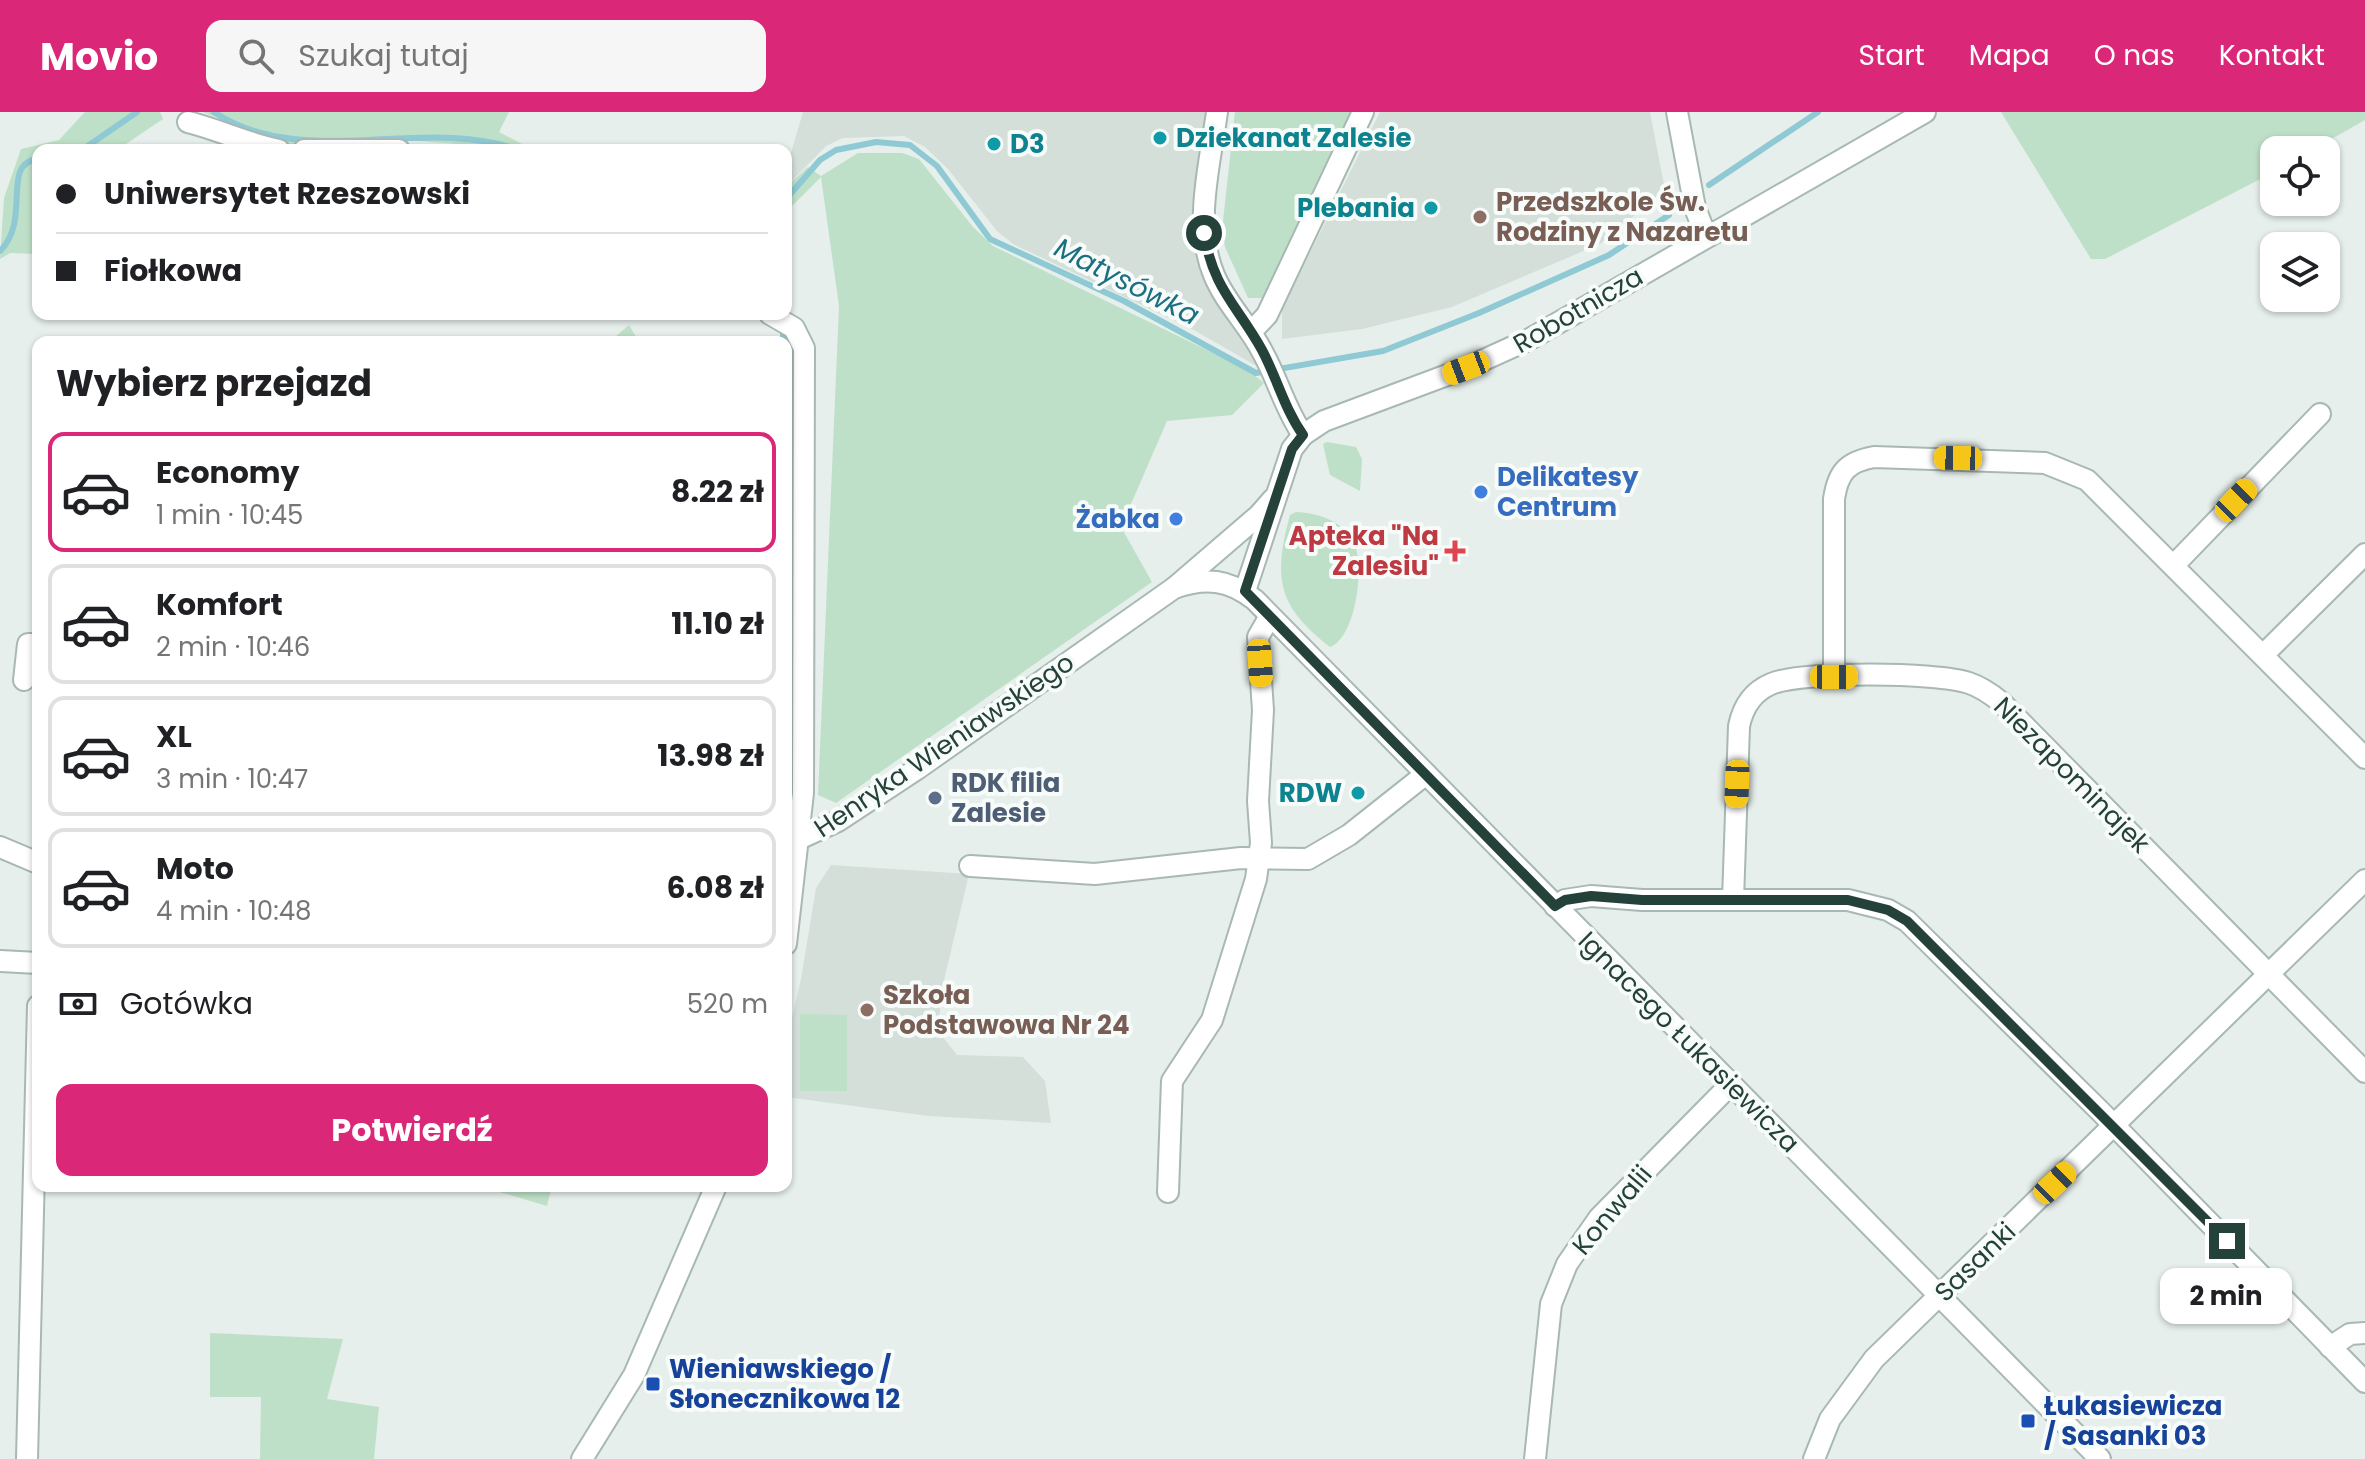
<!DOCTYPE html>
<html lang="pl">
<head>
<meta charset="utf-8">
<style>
	:root { --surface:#fff; --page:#f6f6f6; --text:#202124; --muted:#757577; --line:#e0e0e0; --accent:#db2777 }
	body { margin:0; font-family:Poppins,sans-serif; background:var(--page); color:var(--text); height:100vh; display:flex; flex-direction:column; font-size:30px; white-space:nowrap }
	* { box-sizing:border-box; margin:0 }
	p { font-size:26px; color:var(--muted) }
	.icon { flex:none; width:44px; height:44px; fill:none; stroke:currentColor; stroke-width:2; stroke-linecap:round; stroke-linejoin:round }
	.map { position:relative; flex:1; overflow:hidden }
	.drawer { position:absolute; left:32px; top:224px; width:760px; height:856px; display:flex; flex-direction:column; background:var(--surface); border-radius:16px; box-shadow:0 2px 6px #0004 }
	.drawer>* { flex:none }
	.banner { position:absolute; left:32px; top:32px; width:760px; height:176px; border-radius:16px; box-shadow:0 2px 6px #0004; display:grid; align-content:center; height:176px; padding:0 24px; background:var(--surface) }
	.controls { position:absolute; left:2260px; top:24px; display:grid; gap:16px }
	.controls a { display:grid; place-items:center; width:80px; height:80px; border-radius:16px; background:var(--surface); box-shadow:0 2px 6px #0004; font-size:40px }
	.end { position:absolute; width:36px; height:36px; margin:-18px; border:10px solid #24423a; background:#fff; box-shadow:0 0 0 4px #fff }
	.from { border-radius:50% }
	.bubble { position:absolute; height:56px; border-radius:16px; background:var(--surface); box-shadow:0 2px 6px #0004; font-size:26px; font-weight:700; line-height:56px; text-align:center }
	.car { position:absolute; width:24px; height:48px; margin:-24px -12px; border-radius:10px; box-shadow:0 0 6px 2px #0007; background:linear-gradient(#f5c518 24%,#345 0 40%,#f5c518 0 76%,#345 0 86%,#f5c518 0) }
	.banner b { display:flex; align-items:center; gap:28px; height:76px; font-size:30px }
	.banner b+b { border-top:2px solid var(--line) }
	.banner i { width:20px; height:20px; background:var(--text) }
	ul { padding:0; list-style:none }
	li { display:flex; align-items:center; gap:24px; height:120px; margin:0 16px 12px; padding:0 8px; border:4px solid var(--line); border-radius:16px }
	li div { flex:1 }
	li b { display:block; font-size:30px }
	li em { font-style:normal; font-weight:700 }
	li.current { border-color:var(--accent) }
	li>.icon { width:72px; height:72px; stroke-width:1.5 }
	h2 { padding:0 24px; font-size:36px; line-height:96px }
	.pay { display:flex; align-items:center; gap:20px; height:88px; padding:0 24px; font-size:30px }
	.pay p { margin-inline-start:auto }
	.cta { display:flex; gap:16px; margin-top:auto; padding:16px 24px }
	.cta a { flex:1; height:92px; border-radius:16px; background:var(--accent); color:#fff; font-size:32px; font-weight:700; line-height:92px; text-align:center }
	header { display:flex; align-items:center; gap:48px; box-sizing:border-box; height:112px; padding:0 40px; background:var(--accent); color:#fff }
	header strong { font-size:38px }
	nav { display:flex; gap:44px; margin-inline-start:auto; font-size:28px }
	.search { width:560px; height:72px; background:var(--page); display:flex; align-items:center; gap:20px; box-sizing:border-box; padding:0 28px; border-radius:16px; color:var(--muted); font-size:30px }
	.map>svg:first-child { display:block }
	.built { fill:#d4dfda }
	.green { fill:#bfe0c8 }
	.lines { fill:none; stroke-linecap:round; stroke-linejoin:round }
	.stream { stroke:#8ec9d4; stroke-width:6 }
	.minor-casing { stroke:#a8b8b2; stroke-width:24 }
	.minor { stroke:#fff; stroke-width:20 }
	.route { stroke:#24423a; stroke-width:10 }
	.culture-dot { fill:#0f9aa8; stroke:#f7fbf9; stroke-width:3 }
	.education-dot { fill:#8d6e63; stroke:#f7fbf9; stroke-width:3 }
	.shop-dot { fill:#3f7fe0; stroke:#f7fbf9; stroke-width:3 }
	.health-dot { fill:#e0444e; stroke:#f7fbf9; stroke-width:3 }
	.service-dot { fill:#5c6f8a; stroke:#f7fbf9; stroke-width:3 }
	.transit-dot { fill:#1a4fb4; stroke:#f7fbf9; stroke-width:3 }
	.labels { text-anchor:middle; stroke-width:8; stroke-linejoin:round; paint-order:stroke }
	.culture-label { font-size:26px; font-weight:bold; fill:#0d838f; stroke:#f7fbf9; text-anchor:start }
	.education-label { font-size:26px; font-weight:bold; fill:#785e54; stroke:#f7fbf9; text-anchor:start }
	.street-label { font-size:26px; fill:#24423a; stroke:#f7fbf9 }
	.shop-label { font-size:26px; font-weight:bold; fill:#366cbe; stroke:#f7fbf9; text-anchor:start }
	.health-label { font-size:26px; font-weight:bold; fill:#be3a42; stroke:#f7fbf9; text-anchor:end }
	.service-label { font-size:26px; font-weight:bold; fill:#4e5e75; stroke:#f7fbf9; text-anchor:start }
	.transit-label { font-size:26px; font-weight:bold; fill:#164399; stroke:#f7fbf9; text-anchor:start }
	.water-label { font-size:28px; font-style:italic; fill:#1c6f80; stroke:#f7fbf9 }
</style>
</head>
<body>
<header>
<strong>Movio</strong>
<div class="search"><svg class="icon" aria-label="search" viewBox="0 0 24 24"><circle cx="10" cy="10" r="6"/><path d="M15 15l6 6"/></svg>Szukaj tutaj</div>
<nav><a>Start</a><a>Mapa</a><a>O nas</a><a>Kontakt</a></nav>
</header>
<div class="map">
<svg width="2365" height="1347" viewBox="0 0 2365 1347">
	<rect width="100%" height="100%" fill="#e6efeb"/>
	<g class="built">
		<polygon points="803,0 1208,0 1192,110 1195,135 1215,189 1260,256 1192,217 1013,132 997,119 948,57 925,35 904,24 843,26 826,34 786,75 786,58"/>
		<polygon points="1380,0 1650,0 1665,78 1600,132 1452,195 1362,217 1282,227 1282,197"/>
		<polygon points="831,753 969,762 942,877 938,919 957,943 1023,945 1045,969 1051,1011 929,1004 786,985 786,932 801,867 816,776"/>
	</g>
	<g class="green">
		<polygon points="85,0 160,0 163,7 117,38 38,38 38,142 10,141 0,147 4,86 21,37 59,28"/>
		<polygon points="203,0 509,0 499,20 534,38 471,38 457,32 406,28 283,33"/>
		<polygon points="1235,0 1354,0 1267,186 1248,186 1225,135 1222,118"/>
		<polygon points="2001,0 2365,0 2365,8 2312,38 2274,38 2274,60 2105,147 2091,147"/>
		<polygon points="858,41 902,41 919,47 973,115 993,134 1246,257 1264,271 1232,303 1167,309 1121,415 1152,470 836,691 818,683 839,194 821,65 786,100 786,75 808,55 821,64"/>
		<polygon points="629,213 639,230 609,230"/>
		<polygon points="1327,330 1356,335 1362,347 1360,379 1330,363 1323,332"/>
		<path d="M1296 400C1319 401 1343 409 1354 431 1365 454 1356 525 1330 535 1277 494 1273 466 1290 403Z"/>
		<polygon points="800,902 847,903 847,979 800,979"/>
		<polygon points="479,1074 552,1074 547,1094"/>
		<polygon points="210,1221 343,1227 327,1287 379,1295 374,1347 260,1347 261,1285 210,1285"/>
	</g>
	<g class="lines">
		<g class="stream">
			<path d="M214 0C301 59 423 3 519 38"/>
			<polyline points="82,38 137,0"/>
			<polyline points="1709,73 1818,0"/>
			<polyline points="786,87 820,48 836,38 876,30 910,33 937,54 990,127 1124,189 1256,261 1383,239 1479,201 1609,143 1669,103"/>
			<path d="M0 139C32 108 0 51 38 47"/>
			<polyline points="783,220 783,230"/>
		</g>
		<g class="minor-casing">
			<g id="minor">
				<path d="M1217 0C1210 52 1193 113 1214 163 1226 192 1249 213 1263 241 1278 268 1285 297 1303 323"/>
				<polyline points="1677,0 1695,96 1706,124"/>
				<path d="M188 10C220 18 248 32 279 38"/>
				<polyline points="304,38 399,38"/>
				<polyline points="770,202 794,216 804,236 803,681 786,832"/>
				<polyline points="1251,220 1267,203 1363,0"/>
				<polyline points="2174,453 2320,302"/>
				<path d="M1174 476C1205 465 1229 467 1255 488L2100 1347"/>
				<polyline points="1245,479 1292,337 1303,323 1324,309 1466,256 1530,227 1925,0"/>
				<polyline points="2263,543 2365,442"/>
				<path d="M1834 565V387C1838 360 1847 350 1874 345L2045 351 2087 368 2365 646"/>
				<polyline points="24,568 28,532 38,532"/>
				<polyline points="790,731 838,709 917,657 1174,476 1259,403 1273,387"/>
				<polyline points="0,735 38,751"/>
				<polyline points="970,754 1095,762 1241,746 1308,747 1349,723 1426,662"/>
				<path d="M1733 788 1739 614C1743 595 1752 580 1771 572 1802 559 1937 560 1969 571 1981 575 1991 582 2001 590L2365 960"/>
				<polyline points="1555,794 1565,788 1591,784 1642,788 1848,788 1888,798 1907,809 2100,999 2365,1270"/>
				<polyline points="0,849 38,851"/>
				<polyline points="1168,1080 1172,969 1212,908 1256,767 1261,731 1258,689 1263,598 1258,525 1270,504"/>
				<polyline points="2330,1235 2350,1222 2365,1221"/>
				<polyline points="27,1347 38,894"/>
				<polyline points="582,1347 634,1263 716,1074"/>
				<polyline points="1535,1347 1551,1192 1567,1152 1599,1106 1731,972"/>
				<polyline points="1814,1347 1830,1307 1874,1247 2365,768"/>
			</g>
		</g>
		<use href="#minor" class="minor"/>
	</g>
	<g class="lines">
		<path class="route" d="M1204 121C1213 177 1237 193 1262 238 1277 266 1284 296 1303 323L1292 337 1245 479 1555 794 1565 788 1591 784 1642 788H1848L1888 798 1907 809 2227 1129"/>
	</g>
	<g class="culture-dot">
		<circle cx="1160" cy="26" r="8"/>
		<circle cx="994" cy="32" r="8"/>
		<circle cx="1431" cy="96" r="8"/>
		<circle cx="1358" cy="681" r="8"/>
	</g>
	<g class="education-dot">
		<circle cx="1480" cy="105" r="8"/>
		<circle cx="867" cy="898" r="8"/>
	</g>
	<g class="shop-dot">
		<circle cx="1481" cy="380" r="8"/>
		<circle cx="1176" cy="407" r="8"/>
	</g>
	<path class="health-dot" d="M1451 427h8v8h8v8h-8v8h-8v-8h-8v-8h8z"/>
	<circle class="service-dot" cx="935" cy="686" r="8"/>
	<g class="transit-dot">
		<rect x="645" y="1264" width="16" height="16" rx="4"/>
		<rect x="2020" y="1301" width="16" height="16" rx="4"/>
	</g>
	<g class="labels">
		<g class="culture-label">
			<text x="1176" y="35">Dziekanat Zalesie</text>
			<text x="1010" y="41">D3</text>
			<text x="1415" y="105" text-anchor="end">Plebania</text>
			<text x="1342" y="690" text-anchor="end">RDW</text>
		</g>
		<g class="education-label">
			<text x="1496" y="99">Przedszkole Św.<tspan x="1496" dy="30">Rodziny z Nazaretu</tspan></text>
			<text x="883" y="892">Szkoła<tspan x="883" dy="30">Podstawowa Nr 24</tspan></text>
		</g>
		<g class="street-label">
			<text transform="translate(1578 198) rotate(-30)" y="9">Robotnicza</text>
			<text transform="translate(944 633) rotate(-34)" y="9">Henryka Wieniawskiego</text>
			<text transform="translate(2072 663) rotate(45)" y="9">Niezapominajek</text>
			<text transform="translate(1689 930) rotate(45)" y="9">Ignacego Łukasiewicza</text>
			<text transform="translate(1612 1098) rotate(-50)" y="9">Konwalii</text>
			<text transform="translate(1975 1150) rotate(-44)" y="9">Sasanki</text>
		</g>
		<g class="shop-label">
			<text x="1497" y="374">Delikatesy<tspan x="1497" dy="30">Centrum</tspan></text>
			<text x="1160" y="416" text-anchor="end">Żabka</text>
		</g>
		<g class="health-label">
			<text x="1439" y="433">Apteka "Na<tspan x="1439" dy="30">Zalesiu"</tspan></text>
		</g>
		<g class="service-label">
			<text x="951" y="680">RDK filia<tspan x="951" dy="30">Zalesie</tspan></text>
		</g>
		<g class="transit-label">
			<text x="669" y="1266">Wieniawskiego /<tspan x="669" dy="30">Słonecznikowa 12</tspan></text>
			<text x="2044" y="1303">Łukasiewicza<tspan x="2044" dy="30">/ Sasanki 03</tspan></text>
		</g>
		<g class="water-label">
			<text transform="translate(1127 169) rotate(27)" y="10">Matysówka</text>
		</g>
	</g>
</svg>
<div class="controls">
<a><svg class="icon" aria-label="locate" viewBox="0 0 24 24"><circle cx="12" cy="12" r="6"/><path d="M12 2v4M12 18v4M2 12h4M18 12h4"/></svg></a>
<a><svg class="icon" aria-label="layers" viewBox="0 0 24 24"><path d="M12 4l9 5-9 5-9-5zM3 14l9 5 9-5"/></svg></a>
</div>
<i class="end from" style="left:1204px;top:121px"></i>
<i class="end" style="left:2227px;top:1129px"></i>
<div class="bubble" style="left:2160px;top:1156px;width:132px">2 min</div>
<i class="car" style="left:1466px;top:256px;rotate:249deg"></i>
<i class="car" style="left:1958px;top:346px;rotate:271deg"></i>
<i class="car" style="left:2236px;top:388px;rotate:44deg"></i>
<i class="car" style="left:1260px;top:551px;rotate:176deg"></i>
<i class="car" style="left:1834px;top:565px;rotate:90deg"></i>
<i class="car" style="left:1737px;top:672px;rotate:182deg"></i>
<i class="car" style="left:2055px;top:1071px;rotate:46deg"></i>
<div class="banner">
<b><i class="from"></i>Uniwersytet Rzeszowski</b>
<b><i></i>Fiołkowa</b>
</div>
<section class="drawer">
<h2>Wybierz przejazd</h2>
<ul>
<li class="current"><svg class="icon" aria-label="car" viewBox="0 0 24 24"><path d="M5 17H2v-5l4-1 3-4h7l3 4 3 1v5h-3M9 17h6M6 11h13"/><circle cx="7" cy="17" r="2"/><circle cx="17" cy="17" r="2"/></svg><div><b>Economy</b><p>1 min · 10:45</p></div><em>8.22 zł</em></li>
<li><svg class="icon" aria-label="car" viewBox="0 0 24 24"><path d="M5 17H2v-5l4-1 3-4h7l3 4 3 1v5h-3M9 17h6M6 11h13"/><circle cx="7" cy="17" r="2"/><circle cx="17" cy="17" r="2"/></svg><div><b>Komfort</b><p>2 min · 10:46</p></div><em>11.10 zł</em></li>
<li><svg class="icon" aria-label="car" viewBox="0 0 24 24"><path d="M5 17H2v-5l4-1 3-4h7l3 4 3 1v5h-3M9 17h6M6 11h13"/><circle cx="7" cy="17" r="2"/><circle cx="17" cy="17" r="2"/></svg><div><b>XL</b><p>3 min · 10:47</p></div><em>13.98 zł</em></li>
<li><svg class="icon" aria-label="car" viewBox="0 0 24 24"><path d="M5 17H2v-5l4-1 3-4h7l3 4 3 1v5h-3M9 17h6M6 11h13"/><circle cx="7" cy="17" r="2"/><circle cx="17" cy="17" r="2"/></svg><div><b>Moto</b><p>4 min · 10:48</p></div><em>6.08 zł</em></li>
</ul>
<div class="pay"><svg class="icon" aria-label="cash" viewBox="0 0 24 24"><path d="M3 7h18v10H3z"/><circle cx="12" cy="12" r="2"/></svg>Gotówka<p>520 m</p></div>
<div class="cta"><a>Potwierdź</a></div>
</section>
</div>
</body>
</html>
